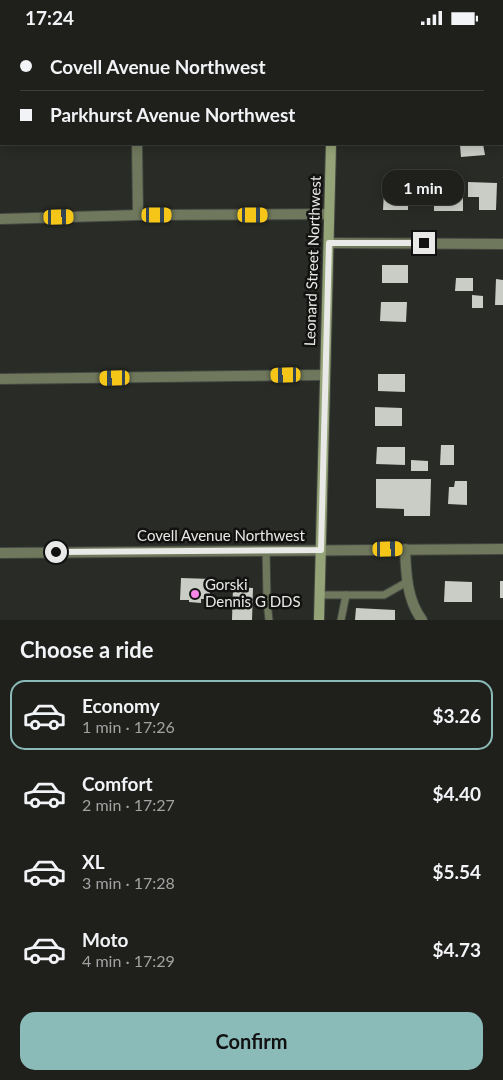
<!DOCTYPE html>
<html lang="en">
<head>
<meta charset="utf-8">
<style>
	:root { --surface:#1f201c; --page:#272825; --text:#f1f3f6; --muted:#a1a3a3; --line:#3c3e3b; --accent:#8bbbb9 }
	body { margin:0; font-family:Lato,sans-serif; background:var(--page); color:var(--text); height:100vh; display:flex; flex-direction:column; font-size:19px; white-space:nowrap }
	* { box-sizing:border-box; margin:0 }
	p { font-size:16px; color:var(--muted) }
	.icon { flex:none; width:28px; height:28px; fill:none; stroke:currentColor; stroke-width:2; stroke-linecap:round; stroke-linejoin:round }
	.map { position:relative; height:585px; overflow:hidden }
	.details { display:flex; flex-direction:column; background:var(--surface); flex:1 }
	.details>* { flex:none }
	.guide { position:absolute; left:0px; top:0px; width:504px; height:110px; box-shadow:0 2px 12px #0003,0 0 0 1px var(--line); display:grid; align-content:center; height:110px; padding:0 20px; background:var(--surface) }
	.end { position:absolute; width:22px; height:22px; margin:-11px; border:6px solid #e9eae7; background:#111; box-shadow:0 0 0 2px #111 }
	.from { border-radius:50% }
	.bubble { position:absolute; height:35px; border-radius:15px; background:var(--surface); box-shadow:0 2px 12px #0003,0 0 0 1px var(--line); font-size:16px; font-weight:700; line-height:35px; text-align:center }
	.car { position:absolute; width:15px; height:30px; margin:-15px -8px; border-radius:6px; box-shadow:0 0 4px 1px #0007; background:linear-gradient(#f5c518 24%,#345 0 40%,#f5c518 0 76%,#345 0 86%,#f5c518 0) }
	.guide b { display:flex; align-items:center; gap:18px; height:48px; font-size:19px }
	.guide b+b { border-top:1px solid var(--line) }
	.guide i { width:12px; height:12px; background:var(--text) }
	ul { padding:0; list-style:none }
	li { display:flex; align-items:center; gap:15px; height:70px; margin:0 10px 8px; padding:0 10px; border:2px solid transparent; border-radius:15px }
	li div { flex:1 }
	li b { display:block; font-size:19px }
	li em { font-style:normal; font-weight:700 }
	li.on { border-color:var(--accent) }
	li>.icon { width:45px; height:45px; stroke-width:1.5 }
	h2 { padding:0 20px; font-size:22px; line-height:60px }
	.action { display:flex; gap:10px; margin-top:auto; padding:10px 20px }
	.action a { flex:1; height:58px; border-radius:15px; background:var(--accent); color:#111; font-size:20px; font-weight:700; line-height:58px; text-align:center }
	.status { display:flex; justify-content:space-between; align-items:center; height:35px; padding:0 25px; background:var(--surface); direction:ltr }
	.status svg { height:14px; fill:currentColor }
	.map>svg:first-child { display:block }
	.building { fill:#cacdc6 }
	.lines { fill:none; stroke-linecap:round; stroke-linejoin:round }
	.service-casing { stroke:#444641; stroke-width:9 }
	.minor-casing { stroke:#444641; stroke-width:12 }
	.tertiary-casing { stroke:#444641; stroke-width:12 }
	.secondary-casing { stroke:#444641; stroke-width:12 }
	.service { stroke:#6f785c; stroke-width:7 }
	.minor { stroke:#6f785c; stroke-width:10 }
	.tertiary { stroke:#6f785c; stroke-width:10 }
	.secondary { stroke:#95a478; stroke-width:10 }
	.route { stroke:#e9eae7; stroke-width:6 }
	.poi-dot { fill:#f987e8; stroke:#121311; stroke-width:2 }
	.labels { text-anchor:middle; stroke-width:5; stroke-linejoin:round; paint-order:stroke }
	.street-label { font-size:15px; fill:#e9eae7; stroke:#121311 }
	.poi-label { font-size:15px; fill:#e9eae7; stroke:#121311; text-anchor:start }
</style>
</head>
<body>
<div class="status"><b>17:24</b><svg viewBox="0 0 49 12"><path d="M0 12V9h3v3zM5 12V6h3v6zM10 12V3h3v9zM15 12V0h3v12zM26 1h20v11H26zM47 4h2v5h-2z"/></svg></div>
<div class="map">
<svg width="503" height="585" viewBox="0 0 503 585">
	<rect width="100%" height="100%" fill="#292b26"/>
	<g class="building">
		<rect x="384" y="109" width="38" height="2"/>
		<polygon points="469,109 483,109 485,120 461,122 460,110"/>
		<polygon points="411,145 429,145 428,169 411,169"/>
		<polygon points="468,147 497,148 496,175 479,175 479,162 468,162"/>
		<polygon points="434,151 463,152 463,176 434,176"/>
		<polygon points="384,156 408,156 408,175 383,175"/>
		<rect x="382" y="230" width="26" height="18"/>
		<polygon points="456,243 473,243 473,256 455,256"/>
		<polygon points="496,244 503,245 503,270 495,270"/>
		<polygon points="472,260 483,261 483,273 472,273"/>
		<polygon points="381,267 407,267 406,287 380,286"/>
		<polygon points="378,339 405,339 405,357 378,356"/>
		<polygon points="375,372 402,373 402,391 375,391"/>
		<polygon points="441,410 454,410 454,430 440,430"/>
		<polygon points="377,412 405,412 405,430 376,429"/>
		<polygon points="411,425 428,426 428,436 411,436"/>
		<polygon points="376,444 431,444 430,481 404,481 404,474 376,473"/>
		<polygon points="455,446 467,446 467,470 448,469 449,452 454,452"/>
		<polygon points="181,543 212,544 212,555 210,555 210,564 201,564 201,568 189,567 189,565 180,565"/>
		<polygon points="445,546 472,547 472,567 444,567"/>
		<rect x="500" y="546" width="3" height="17"/>
		<polygon points="233,552 253,553 252,585 232,585"/>
		<polygon points="356,573 395,575 395,585 355,585"/>
	</g>
	<g class="lines">
		<g class="service-casing">
			<g id="service">
				<polyline points="266,515 267,566 269,585"/>
				<polyline points="320,560 384,560 407,547"/>
				<polyline points="341,585 346,560"/>
			</g>
		</g>
		<g class="minor-casing">
			<g id="minor">
				<polyline points="135,0 135,1"/>
				<polyline points="137,109 138,180"/>
				<polyline points="0,184 138,180 329,179"/>
				<polyline points="329,208 503,209"/>
				<polyline points="0,344 325,340"/>
				<path d="M405 514C406 539 407 565 422 585"/>
			</g>
		</g>
		<g class="tertiary-casing">
			<polyline id="tertiary" points="0,518 503,514"/>
		</g>
		<g class="secondary-casing">
			<g id="secondary">
				<polyline points="334,1 334,0"/>
				<polyline points="319,585 331,109"/>
			</g>
		</g>
		<use href="#service" class="service"/>
		<use href="#minor" class="minor"/>
		<use href="#tertiary" class="tertiary"/>
		<use href="#secondary" class="secondary"/>
	</g>
	<g class="lines">
		<polyline class="route" points="56,517 321,515 329,208 424,208"/>
	</g>
	<circle class="poi-dot" cx="195" cy="559" r="5"/>
	<g class="labels">
		<g class="street-label">
			<text transform="translate(313 226) rotate(-88)" y="5">Leonard Street Northwest</text>
			<text x="221" y="506">Covell Avenue Northwest</text>
		</g>
		<g class="poi-label">
			<text x="205" y="555">Gorski<tspan x="205" dy="17">Dennis G DDS</tspan></text>
		</g>
	</g>
</svg>
<i class="end from" style="left:56px;top:517px"></i>
<i class="end" style="left:424px;top:208px"></i>
<div class="bubble" style="left:382px;top:135px;width:82px">1 min</div>
<i class="car" style="left:157px;top:180px;rotate:90deg"></i>
<i class="car" style="left:253px;top:180px;rotate:90deg"></i>
<i class="car" style="left:59px;top:182px;rotate:89deg"></i>
<i class="car" style="left:286px;top:340px;rotate:269deg"></i>
<i class="car" style="left:115px;top:343px;rotate:269deg"></i>
<i class="car" style="left:388px;top:514px;rotate:89deg"></i>
<div class="guide">
<b><i class="from"></i>Covell Avenue Northwest</b>
<b><i></i>Parkhurst Avenue Northwest</b>
</div>
</div>
<section class="details">
<h2>Choose a ride</h2>
<ul>
<li class="on"><svg class="icon" aria-label="car" viewBox="0 0 24 24"><path d="M5 17H2v-5l4-1 3-4h7l3 4 3 1v5h-3M9 17h6M6 11h13"/><circle cx="7" cy="17" r="2"/><circle cx="17" cy="17" r="2"/></svg><div><b>Economy</b><p>1 min · 17:26</p></div><em>$3.26</em></li>
<li><svg class="icon" aria-label="car" viewBox="0 0 24 24"><path d="M5 17H2v-5l4-1 3-4h7l3 4 3 1v5h-3M9 17h6M6 11h13"/><circle cx="7" cy="17" r="2"/><circle cx="17" cy="17" r="2"/></svg><div><b>Comfort</b><p>2 min · 17:27</p></div><em>$4.40</em></li>
<li><svg class="icon" aria-label="car" viewBox="0 0 24 24"><path d="M5 17H2v-5l4-1 3-4h7l3 4 3 1v5h-3M9 17h6M6 11h13"/><circle cx="7" cy="17" r="2"/><circle cx="17" cy="17" r="2"/></svg><div><b>XL</b><p>3 min · 17:28</p></div><em>$5.54</em></li>
<li><svg class="icon" aria-label="car" viewBox="0 0 24 24"><path d="M5 17H2v-5l4-1 3-4h7l3 4 3 1v5h-3M9 17h6M6 11h13"/><circle cx="7" cy="17" r="2"/><circle cx="17" cy="17" r="2"/></svg><div><b>Moto</b><p>4 min · 17:29</p></div><em>$4.73</em></li>
</ul>
<div class="action"><a>Confirm</a></div>
</section>
</body>
</html>
